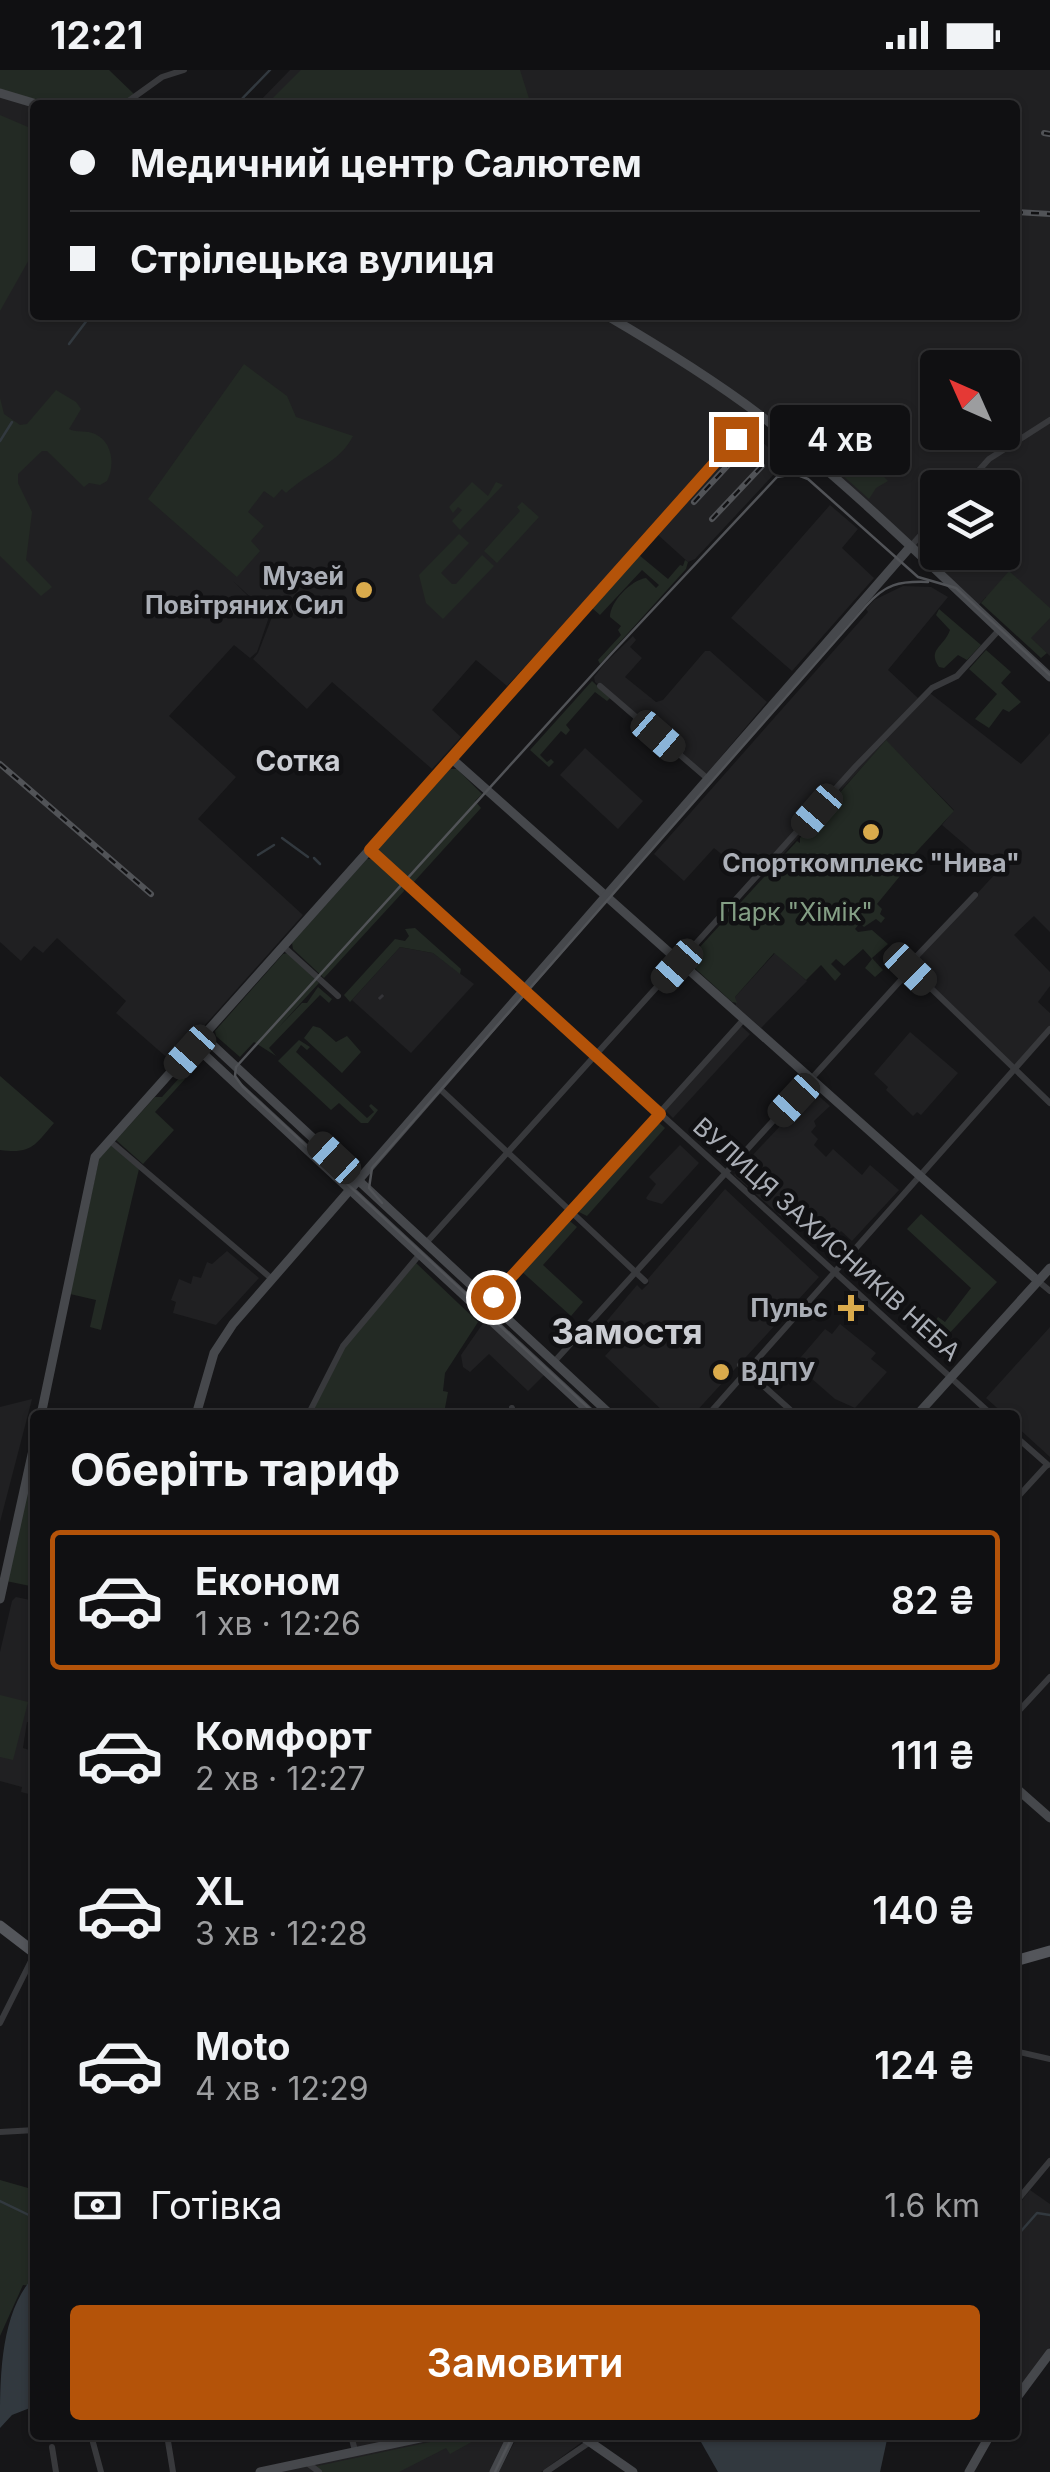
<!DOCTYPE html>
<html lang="uk">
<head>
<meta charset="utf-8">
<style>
	:root { --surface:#101012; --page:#1e1e20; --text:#f1f3f6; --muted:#9c9d9f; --line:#303032; --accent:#b45309 }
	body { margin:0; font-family:Inter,sans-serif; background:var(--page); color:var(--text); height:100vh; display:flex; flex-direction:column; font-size:38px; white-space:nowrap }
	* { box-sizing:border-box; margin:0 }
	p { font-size:32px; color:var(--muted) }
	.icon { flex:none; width:55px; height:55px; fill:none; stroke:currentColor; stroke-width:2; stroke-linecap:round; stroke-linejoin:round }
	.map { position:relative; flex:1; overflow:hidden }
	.details { position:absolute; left:30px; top:1340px; width:990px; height:1030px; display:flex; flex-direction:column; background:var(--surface); border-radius:10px; box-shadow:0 2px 8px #0004,0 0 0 2px var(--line) }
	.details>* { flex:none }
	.guide { position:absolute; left:30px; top:30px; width:990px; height:220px; border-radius:10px; box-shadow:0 2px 8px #0004,0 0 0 2px var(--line); display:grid; align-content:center; height:220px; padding:0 40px; background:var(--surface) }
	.needle { width:65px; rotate:315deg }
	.tools { position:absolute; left:920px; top:280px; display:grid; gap:20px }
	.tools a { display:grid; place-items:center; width:100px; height:100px; border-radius:10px; background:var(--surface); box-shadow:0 2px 8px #0004,0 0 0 2px var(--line); font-size:50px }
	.end { position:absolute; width:45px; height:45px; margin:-22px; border:12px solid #b45309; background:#fff; box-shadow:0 0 0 5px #fff }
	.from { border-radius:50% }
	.bubble { position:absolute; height:70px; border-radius:10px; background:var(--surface); box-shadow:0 2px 8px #0004,0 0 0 2px var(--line); font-size:32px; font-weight:600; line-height:70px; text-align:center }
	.car { position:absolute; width:30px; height:60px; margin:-30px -15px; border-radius:12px; box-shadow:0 0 8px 2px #0007; background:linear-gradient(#222 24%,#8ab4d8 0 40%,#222 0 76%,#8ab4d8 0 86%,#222 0) }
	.guide b { display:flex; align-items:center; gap:35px; height:95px; font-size:38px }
	.guide b+b { border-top:2px solid var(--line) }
	.guide i { width:25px; height:25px; background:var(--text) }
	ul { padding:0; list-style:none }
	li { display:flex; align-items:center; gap:30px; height:140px; margin:0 20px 15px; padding:0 20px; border:5px solid transparent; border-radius:10px }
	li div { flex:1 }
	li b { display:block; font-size:38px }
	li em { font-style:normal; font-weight:600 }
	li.on { border-color:var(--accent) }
	li>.icon { width:90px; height:90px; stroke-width:1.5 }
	h2 { padding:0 40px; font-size:45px; line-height:120px }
	.pay { display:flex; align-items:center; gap:25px; height:110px; padding:0 40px; font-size:38px }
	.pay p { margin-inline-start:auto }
	.primary-button { display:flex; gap:20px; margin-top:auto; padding:20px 40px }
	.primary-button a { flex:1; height:115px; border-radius:10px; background:var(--accent); color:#fff; font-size:40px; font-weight:600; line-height:115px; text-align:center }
	.status { display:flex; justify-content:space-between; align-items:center; height:70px; padding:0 50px; background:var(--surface); direction:ltr }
	.status svg { height:28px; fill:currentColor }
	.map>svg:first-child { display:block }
	.built { fill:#202022; fill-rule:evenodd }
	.green { fill:#232a24 }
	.water { fill:#32393f }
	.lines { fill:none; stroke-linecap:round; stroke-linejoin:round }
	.stream { stroke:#32393f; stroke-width:2.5 }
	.street-tunnel { stroke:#343438; stroke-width:6; stroke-dasharray:6 3; stroke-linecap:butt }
	.street { stroke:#38393c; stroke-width:6 }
	.secondary { stroke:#46484c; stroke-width:9 }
	.primary { stroke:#54565b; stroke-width:11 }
	.tram { stroke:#515357; stroke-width:2.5 }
	.rail-casing { stroke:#515357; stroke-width:6 }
	.rail { stroke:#111113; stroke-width:2.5; stroke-dasharray:8; stroke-linecap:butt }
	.route { stroke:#b45309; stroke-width:12 }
	.poi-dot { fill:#daab4c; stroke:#111113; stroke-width:4 }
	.labels { text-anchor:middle; stroke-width:9; stroke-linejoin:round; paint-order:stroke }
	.poi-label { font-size:25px; font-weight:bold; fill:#aaaeb6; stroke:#111113; text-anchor:end }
	.park-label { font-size:25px; fill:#849f85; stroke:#111113 }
	.street-label { font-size:25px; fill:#aaaeb6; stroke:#111113 }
	.neighbourhood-label { font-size:28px; font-weight:bold; fill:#cbcdd3; stroke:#111113 }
	.district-label { font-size:35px; font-weight:bold; fill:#cbcdd3; stroke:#111113 }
</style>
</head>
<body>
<div class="status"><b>12:21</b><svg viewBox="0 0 49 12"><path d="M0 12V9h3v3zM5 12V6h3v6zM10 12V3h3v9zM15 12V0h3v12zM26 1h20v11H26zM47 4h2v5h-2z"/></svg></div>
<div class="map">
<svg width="1050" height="2402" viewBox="0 0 1050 2402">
	<rect width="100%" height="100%" fill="#161618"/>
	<g class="built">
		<path d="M290 0H1050V586L986 527 978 536 757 343 507 616 476 590 432 640 461 667 432 699 332 612 307 639 253 589 258 583 272 547 233 511 269 547 257 582 250 588 234 575 169 646 236 707 198 749 303 845 172 992 116 943 126 931 57 868 43 883 34 876 21 891 0 872V23L35 35V245H1015V35H256ZM938 298H1002V362H938ZM938 418H1002V482H938Z"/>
		<polygon points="749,361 792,397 789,400 777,401 695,489 688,492 657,464"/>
		<polygon points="830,435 858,459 842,478 874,508 792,601 731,548"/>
		<polygon points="903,516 931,517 948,527 888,600 918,628 926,620 1021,694 1050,663 1050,862 1034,846 1014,865 1050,902 1050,916 1038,932 1050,943 1050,959 1015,999 913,898 914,892 997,802 942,755 954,740 886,671 766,803 744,784 735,785 730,791 714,778 684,811 654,784 868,542 866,539 874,530"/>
		<polygon points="633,566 636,570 630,577 642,588 625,607 656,632 663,630 705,581 710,581 767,632 704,707 595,612 594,607 605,593"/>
		<polygon points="585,678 643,731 618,759 560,705"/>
		<polygon points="400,877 433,883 474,914 411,983 352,930"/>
		<polygon points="775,883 807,911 761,958 736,936 735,927"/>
		<polygon points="741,956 750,964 673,1048 665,1040"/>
		<polygon points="910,962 958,1003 921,1045 917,1042 913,1046 886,1020 888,1017 874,1004"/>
		<polygon points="813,1021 830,1036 814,1051 816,1056 811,1062 818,1069 814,1075 826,1087 833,1079 862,1105 870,1095 899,1120 852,1171 841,1161 834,1168 796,1135 783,1148 734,1105"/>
		<polygon points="680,1075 699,1093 662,1134 648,1130 646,1128 656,1114 649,1107"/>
		<polygon points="725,1119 819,1207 693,1345 667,1345 605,1286 616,1274 600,1259 637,1215 642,1220 649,1213 647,1210"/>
		<polygon points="227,1181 259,1208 216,1255 173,1243 176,1232 171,1230 179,1209 191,1214 193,1206 201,1208 207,1192 212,1194"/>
		<polygon points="486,1249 545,1304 528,1321 489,1284 470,1302 463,1297 461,1285"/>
		<polygon points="840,1254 876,1283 871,1289 887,1302 855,1338 835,1329 795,1294 825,1259 832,1264"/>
		<polygon points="1050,1257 1050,1387 1015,1355 1015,1345 1005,1345 986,1328"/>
		<polygon points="32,1329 0,1452 0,1337"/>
		<polygon points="16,1527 35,1531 35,1641 31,1652 27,1652 23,1678 33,1681 29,1699 35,1701 29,1724 21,1722 22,1717 0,1711 0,1582 12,1531"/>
		<polygon points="1030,2120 1050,2134 1050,2277 1015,2326 1015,2139"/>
		<polygon points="353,2365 512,2365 494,2402 263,2402 355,2382"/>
		<polygon points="518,2365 574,2365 582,2372 541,2402 499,2402"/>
	</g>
	<g class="green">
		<path d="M0 0H109L136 26C105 48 35 33 0 22Z"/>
		<polygon points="301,0 520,0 531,35 266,35"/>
		<polygon points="0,45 35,60 35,179 0,241"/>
		<path d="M244 294 287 326 296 347 353 366C340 393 308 402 286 423L282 419 274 428 264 421 248 442 264 456 251 471 260 481 237 507 148 429Z"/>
		<path d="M56 320 76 332 81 339 69 359C77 363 87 360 95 364 113 372 115 396 107 411L100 415 89 413 84 417 47 381H42L18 404V413L32 442 26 490 52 517 41 526 0 486V328L4 344 20 355 27 354Z"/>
		<polygon points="840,347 849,356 842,365 888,411 876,418 869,429 830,394 814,366 819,362 827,366 829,358"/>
		<polygon points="472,412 488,426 496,412 503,415 460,460 452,451 462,440 458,437 453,443 449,437"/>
		<polygon points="522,432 539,447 497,493 484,481 520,441 517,437"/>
		<polygon points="459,464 469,473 441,503 452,514 456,514 482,485 494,496 443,549 426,533 419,505"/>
		<path d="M639 485 668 509 680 495 683 496 685 490 688 492 686 499 600 594 598 590 621 565 618 560 621 556 610 547C610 532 631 510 646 508L656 518 659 515 642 500 600 545 592 538Z"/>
		<polygon points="1009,501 1050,538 1050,548 1031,568 1047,583 1041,588 981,533"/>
		<path d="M939 539 981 575 967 590 958 585 944 598 939 597C927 579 944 577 950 560L936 545Z"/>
		<polygon points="986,580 1011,602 1001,613 1021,632 1009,642 1003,639 989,658 975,649 997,624 969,599"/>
		<polygon points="592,611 610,628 607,631 595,622 566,655 570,660 566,665 561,661 540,685 547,692 551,689 554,692 549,697 530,680"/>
		<polygon points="886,670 954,741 907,792 909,795 877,834 882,839 880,844 885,848 881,853 876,849 864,857 860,853 855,859 858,862 872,860 888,874 872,888 883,900 875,907 865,898 872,889 863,879 844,896 836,889 831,894 841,904 835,911 821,895 806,910 774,883 735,927 737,933 732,932 687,891 797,771 800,773 800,768"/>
		<polygon points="450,699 457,699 482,724 475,731 481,738 412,814 374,781"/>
		<polygon points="367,789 373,789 403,815 404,821 324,908 293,879 292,873"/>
		<polygon points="415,858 461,899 460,904 433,883 400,877 350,932 344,925 395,869 405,871 409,866 405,859"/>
		<polygon points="288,883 319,913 278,958 302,933 307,933 318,917 332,929 329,933 320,925 269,978 276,986 254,972 240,987 216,966 215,961 283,884"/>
		<polygon points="313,956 320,958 336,972 347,966 361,982 342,1003 304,968"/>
		<polygon points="299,970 310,977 307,980 301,975 296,982 367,1048 374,1042 369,1036 371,1034 378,1040 368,1053 361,1053 339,1033 331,1040 278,991"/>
		<path d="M0 1006 54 1053C34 1076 32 1084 0 1080Z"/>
		<polygon points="181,1006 185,1009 155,1042 174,1060 143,1094 116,1070 155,1027 162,1027"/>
		<polygon points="657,1051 665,1058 587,1146 577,1141"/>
		<polygon points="111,1075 139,1099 101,1260 90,1257 96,1230 70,1224 99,1089"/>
		<polygon points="921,1144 997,1212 945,1268 932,1255 938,1247 945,1252 971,1218 907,1159"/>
		<polygon points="566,1148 577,1157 543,1195 583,1232 571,1246 519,1199"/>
		<polygon points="416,1193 478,1252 445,1303 443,1321 448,1322 445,1338 453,1345 310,1345 345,1277"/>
		<polygon points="35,1386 35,1517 6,1511"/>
		<polygon points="0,1625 28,1632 13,1690 0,1687"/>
		<polygon points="0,2110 35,2120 35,2216 23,2215 0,2266"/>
		<polygon points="463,2365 484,2365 450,2384 446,2378 399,2402 319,2402 313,2397"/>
	</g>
	<g class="water">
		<path d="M35 2205V2336L12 2345 0 2358C0 2306 0 2242 35 2205Z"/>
		<polygon points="697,2365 888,2365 880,2402 718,2402"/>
	</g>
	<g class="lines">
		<g class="stream">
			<polyline points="236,35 270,0"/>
			<polyline points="69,274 91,245"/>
			<polyline points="0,371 12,352"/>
			<polyline points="282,768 308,787"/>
			<polyline points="258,785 274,775"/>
			<polyline points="314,788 320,794"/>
			<polyline points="0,2131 35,2148"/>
			<polyline points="1015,2168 1037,2143 1050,2145"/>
		</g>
		<polyline class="street-tunnel" points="380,926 382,928"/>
		<g class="street">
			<polyline points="123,35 162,7 184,0"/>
			<polyline points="963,418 989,389 1050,350"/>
			<polyline points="910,477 938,446"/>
			<polyline points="600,616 708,709"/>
			<polyline points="370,780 992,1345"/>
			<polyline points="284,877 338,926"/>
			<polyline points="911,899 1050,1033"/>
			<polyline points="439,1018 645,1211"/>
			<polyline points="110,1071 272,1209"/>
			<polyline points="426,1173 856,696 932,618 957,606 999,560"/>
			<polyline points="1038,1211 1050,1221"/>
			<polyline points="489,1232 744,949"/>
			<polyline points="554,1292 911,899 913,890 975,825"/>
			<polyline points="740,1295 796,1345"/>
			<polyline points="512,1338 514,1345"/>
			<polyline points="308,1345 343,1276 420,1184"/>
			<polyline points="708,1345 1050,959"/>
			<polyline points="1015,1366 1048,1395"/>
			<polyline points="1015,1430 1047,1395"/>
			<polyline points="1015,1645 1050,1607"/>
			<polyline points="0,1953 35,1883"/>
			<polyline points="1015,1981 1050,1989"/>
			<polyline points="0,2062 35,2060"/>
			<polyline points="1015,2133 1050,2091"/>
			<polyline points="91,2365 101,2402"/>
			<polyline points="167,2365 173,2402"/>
			<polyline points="351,2365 355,2381"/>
			<polyline points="52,2377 56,2402"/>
			<polyline points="306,2392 319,2402"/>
			<polyline points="546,2402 590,2372"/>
		</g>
		<g class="secondary">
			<polyline points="0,23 40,35"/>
			<path d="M606 245C659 276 711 308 760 345 862 425 954 519 1050 607"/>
			<polyline points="451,688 1038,1211"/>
			<polyline points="204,967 611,1345"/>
			<polyline points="195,976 593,1345"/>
			<polyline points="41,1345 95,1087 736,369 754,351 763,348"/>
			<polyline points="196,1345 214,1283 233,1254 910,477"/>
			<polyline points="917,1345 1050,1198"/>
			<polyline points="0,1529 35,1371"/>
			<polyline points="1015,1717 1050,1748"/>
			<polyline points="1015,2330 1050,2283"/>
			<polyline points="580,2365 633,2402"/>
			<polyline points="260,2402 434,2365"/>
			<polyline points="494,2402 512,2365"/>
			<polyline points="969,2402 990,2365"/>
		</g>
		<g class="primary">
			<polyline points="0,1856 35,1883"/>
			<polyline points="1015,1891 1050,1881"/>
		</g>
		<g class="tram">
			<path d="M382 1133 369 1118 372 1098 866 536C885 514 899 511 928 512"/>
			<polyline points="596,1345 243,1017 235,1006 236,997 612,583 777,407 795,404 808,409 918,507 956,518 1050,605"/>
			<polyline points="495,2402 513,2365"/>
		</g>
		<g class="rail-casing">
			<g id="rail">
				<polyline points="1044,63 1050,64"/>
				<polyline points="1015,142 1050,144"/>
				<polyline points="694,432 743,379"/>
				<polyline points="712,449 762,396"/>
				<polyline points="0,694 151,824"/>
			</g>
		</g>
		<use href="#rail" class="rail"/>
	</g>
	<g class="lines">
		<polyline class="route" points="493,1227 660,1044 370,780 736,369"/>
	</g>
	<g class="poi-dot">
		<circle cx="364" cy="520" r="10"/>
		<circle cx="871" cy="762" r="10"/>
		<path d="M846 1223h10v10h10v10h-10v10h-10v-10h-10v-10h10z"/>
		<circle cx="721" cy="1302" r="10"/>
	</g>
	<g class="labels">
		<g class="poi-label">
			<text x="344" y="515">Музей<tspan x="344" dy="29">Повітряних Сил</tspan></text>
			<text x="871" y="802" text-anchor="middle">Спорткомплекс "Нива"</text>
			<text x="828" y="1247">Пульс</text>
			<text x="741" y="1311" text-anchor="start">ВДПУ</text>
		</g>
		<g class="park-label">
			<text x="796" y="851">Парк "Хімік"</text>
		</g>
		<g class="street-label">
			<text transform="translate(827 1169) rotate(42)" y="9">ВУЛИЦЯ ЗАХИСНИКІВ НЕБА</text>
		</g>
		<g class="neighbourhood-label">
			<text x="298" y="701">Сотка</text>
		</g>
		<g class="district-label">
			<text x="627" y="1274">Замостя</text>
		</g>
	</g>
</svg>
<div class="tools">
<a><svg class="needle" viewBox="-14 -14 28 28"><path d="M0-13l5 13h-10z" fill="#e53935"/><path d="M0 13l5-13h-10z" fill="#9c9d9f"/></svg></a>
<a><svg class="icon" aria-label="layers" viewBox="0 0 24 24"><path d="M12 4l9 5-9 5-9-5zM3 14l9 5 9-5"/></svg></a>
</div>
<i class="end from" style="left:493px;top:1227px"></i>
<i class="end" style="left:736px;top:369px"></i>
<div class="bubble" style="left:770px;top:335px;width:140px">4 хв</div>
<i class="car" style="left:658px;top:666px;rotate:131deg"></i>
<i class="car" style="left:817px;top:741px;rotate:221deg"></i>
<i class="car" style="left:677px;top:896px;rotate:222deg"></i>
<i class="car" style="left:910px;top:899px;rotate:134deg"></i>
<i class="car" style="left:190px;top:982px;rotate:222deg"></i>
<i class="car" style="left:794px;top:1030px;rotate:223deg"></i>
<i class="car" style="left:334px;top:1088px;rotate:313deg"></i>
<div class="guide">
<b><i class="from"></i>Медичний центр Салютем</b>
<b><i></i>Стрілецька вулиця</b>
</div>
<section class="details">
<h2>Оберіть тариф</h2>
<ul>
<li class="on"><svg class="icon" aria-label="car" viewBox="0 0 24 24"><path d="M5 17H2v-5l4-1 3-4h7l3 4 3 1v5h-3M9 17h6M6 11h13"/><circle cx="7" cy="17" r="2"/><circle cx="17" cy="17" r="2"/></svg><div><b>Економ</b><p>1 хв · 12:26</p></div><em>82 ₴</em></li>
<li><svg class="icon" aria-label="car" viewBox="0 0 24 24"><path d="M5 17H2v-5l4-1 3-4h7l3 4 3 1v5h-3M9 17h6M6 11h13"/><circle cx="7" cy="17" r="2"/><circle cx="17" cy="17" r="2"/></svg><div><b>Комфорт</b><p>2 хв · 12:27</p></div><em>111 ₴</em></li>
<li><svg class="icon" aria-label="car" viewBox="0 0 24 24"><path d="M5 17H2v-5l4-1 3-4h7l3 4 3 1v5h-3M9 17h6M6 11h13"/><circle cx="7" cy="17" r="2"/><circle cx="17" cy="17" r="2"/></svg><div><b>XL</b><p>3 хв · 12:28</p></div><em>140 ₴</em></li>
<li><svg class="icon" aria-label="car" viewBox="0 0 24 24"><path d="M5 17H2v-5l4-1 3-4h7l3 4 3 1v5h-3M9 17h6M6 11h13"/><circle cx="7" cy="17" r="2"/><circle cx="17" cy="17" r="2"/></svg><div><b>Moto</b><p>4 хв · 12:29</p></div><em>124 ₴</em></li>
</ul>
<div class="pay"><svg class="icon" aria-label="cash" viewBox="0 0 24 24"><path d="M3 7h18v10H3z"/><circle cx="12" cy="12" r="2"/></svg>Готівка<p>1.6 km</p></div>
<div class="primary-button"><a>Замовити</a></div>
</section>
</div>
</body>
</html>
